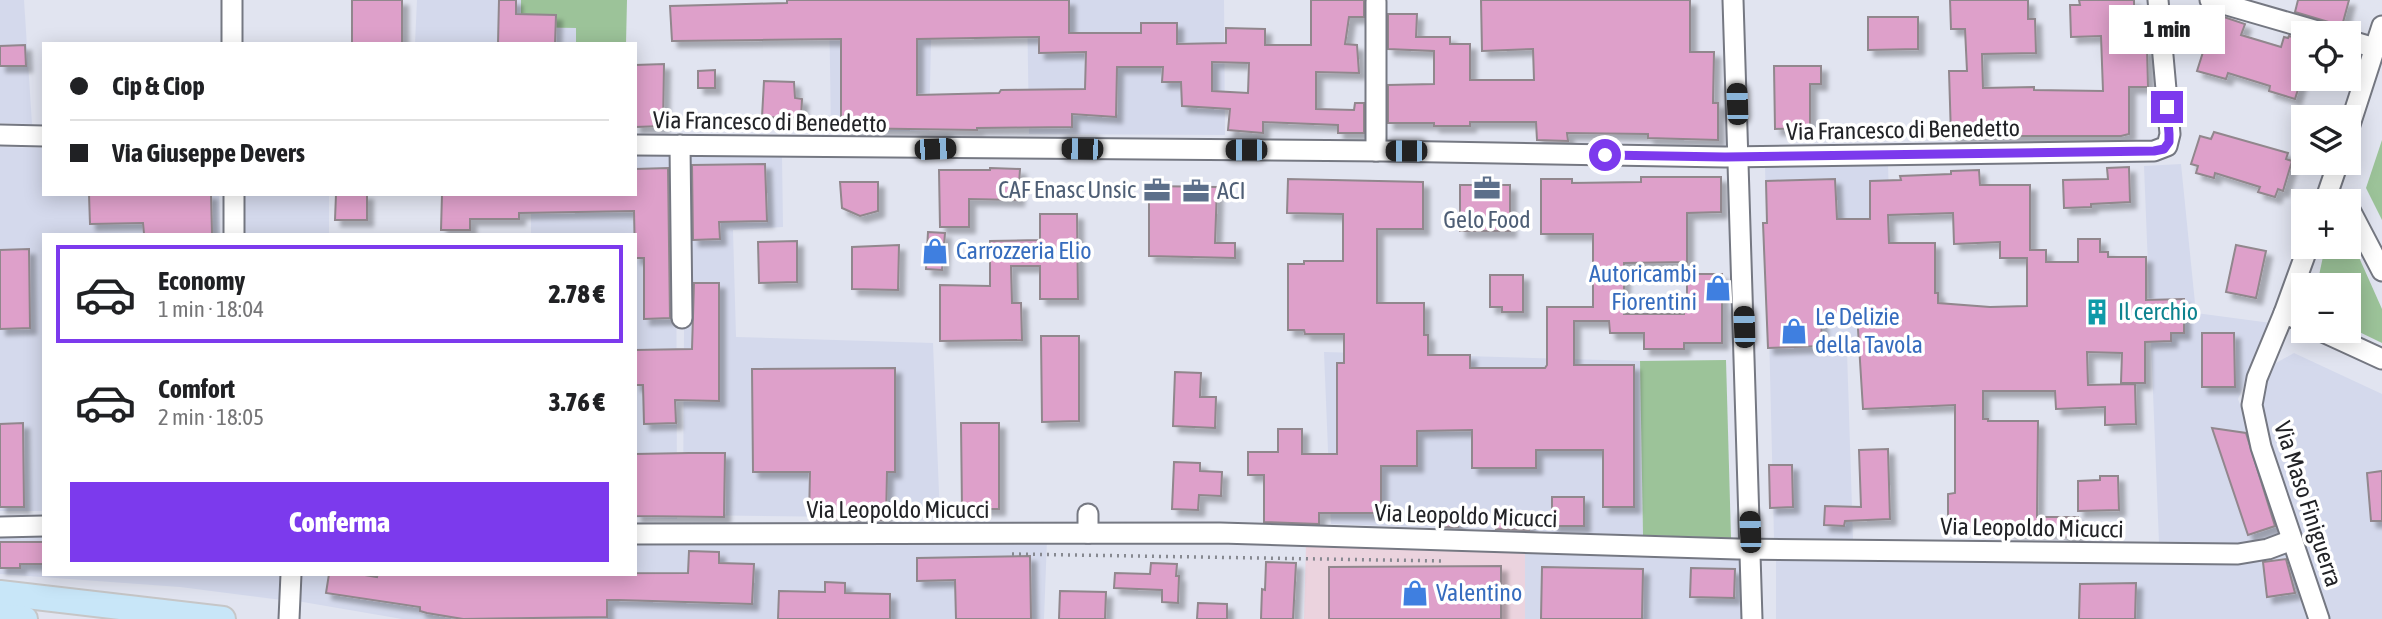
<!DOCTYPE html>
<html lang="it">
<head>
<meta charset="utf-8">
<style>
	:root { --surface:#fff; --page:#f6f6f6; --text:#202124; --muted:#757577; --line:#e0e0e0; --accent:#7c3aed }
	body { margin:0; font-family:"Asap Condensed",sans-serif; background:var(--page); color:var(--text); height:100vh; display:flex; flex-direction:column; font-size:26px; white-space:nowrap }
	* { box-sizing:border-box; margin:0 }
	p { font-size:23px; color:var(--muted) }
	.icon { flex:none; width:38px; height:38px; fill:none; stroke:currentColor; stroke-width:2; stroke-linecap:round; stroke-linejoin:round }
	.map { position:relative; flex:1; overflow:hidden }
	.side { position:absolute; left:42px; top:233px; width:595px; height:343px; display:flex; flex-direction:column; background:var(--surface); border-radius:0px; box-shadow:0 4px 18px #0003 }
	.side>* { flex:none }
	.hud { position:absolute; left:42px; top:42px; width:595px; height:154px; border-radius:0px; box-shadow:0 4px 18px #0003; display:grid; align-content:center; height:154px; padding:0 28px; background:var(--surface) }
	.controls { position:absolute; left:2291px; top:21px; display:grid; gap:14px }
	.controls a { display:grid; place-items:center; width:70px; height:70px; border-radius:0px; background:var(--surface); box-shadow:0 4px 18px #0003; font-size:35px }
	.end { position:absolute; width:32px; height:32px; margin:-16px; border:9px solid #7c3aed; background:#fff; box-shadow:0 0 0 4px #fff }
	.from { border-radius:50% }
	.bubble { position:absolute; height:49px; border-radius:0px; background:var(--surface); box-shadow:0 4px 18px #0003; font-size:23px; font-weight:800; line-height:49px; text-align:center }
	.car { position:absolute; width:21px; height:42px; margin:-21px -10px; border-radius:9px; box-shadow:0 0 5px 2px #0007; background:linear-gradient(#222 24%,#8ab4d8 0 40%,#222 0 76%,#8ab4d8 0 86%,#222 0) }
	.hud b { display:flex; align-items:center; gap:24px; height:66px; font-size:26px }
	.hud b+b { border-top:2px solid var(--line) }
	.hud i { width:18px; height:18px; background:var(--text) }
	ul { padding:12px 0 0; list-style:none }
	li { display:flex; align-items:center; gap:21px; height:98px; margin:0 14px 10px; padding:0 14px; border:4px solid transparent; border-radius:0px }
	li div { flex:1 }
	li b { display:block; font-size:26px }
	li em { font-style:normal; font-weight:800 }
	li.active { border-color:var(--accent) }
	li>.icon { width:63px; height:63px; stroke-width:1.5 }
	.action { display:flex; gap:14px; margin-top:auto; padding:14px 28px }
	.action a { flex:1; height:80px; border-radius:0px; background:var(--accent); color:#fff; font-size:28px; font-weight:800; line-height:80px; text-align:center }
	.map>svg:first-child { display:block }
	.commercial { fill:#ebd3de }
	.built { fill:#d4d9ec }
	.green { fill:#9cc399 }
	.building { fill:#dea0ca; stroke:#91878d; stroke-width:2; fill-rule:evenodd; filter:url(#shadow) }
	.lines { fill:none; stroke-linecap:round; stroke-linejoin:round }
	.minor-casing { stroke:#757882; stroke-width:23 }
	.major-casing { stroke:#c6c6c7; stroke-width:28 }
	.path { stroke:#868890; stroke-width:3.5; stroke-dasharray:2 5; stroke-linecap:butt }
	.minor { stroke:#fff; stroke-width:19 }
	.major { stroke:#c8e6f8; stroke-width:24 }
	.route { stroke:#7c3aed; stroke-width:9 }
	.labels { text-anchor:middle; stroke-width:7; stroke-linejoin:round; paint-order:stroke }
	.street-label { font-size:24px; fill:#222327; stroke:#fff }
	.service-label { font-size:24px; fill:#4e5e75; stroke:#fff; text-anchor:end }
	.shop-label { font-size:24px; fill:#366cbe; stroke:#fff; text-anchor:start }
	.culture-label { font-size:24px; fill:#0d838f; stroke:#fff; text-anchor:start }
</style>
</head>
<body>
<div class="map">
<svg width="2382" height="619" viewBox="0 0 2382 619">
	<defs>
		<filter id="shadow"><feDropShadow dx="6" dy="6" stdDeviation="2" flood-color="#0004"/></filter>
	</defs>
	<rect width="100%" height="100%" fill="#e1e4f0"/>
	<polygon class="commercial" points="1306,544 1525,553 1525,619 1304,619"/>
	<g class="built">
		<polygon points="0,0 24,0 32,124 0,123"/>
		<polygon points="417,0 521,0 521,27 576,28 576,44 415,44"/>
		<polygon points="829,0 932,0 929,131 831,132"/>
		<polygon points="1027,0 1224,0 1225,135 1029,134"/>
		<polygon points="0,147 44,148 44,194 219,194 220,234 44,234 44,511 0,511"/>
		<polygon points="635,150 676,150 677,519 635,518 635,234 531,234 531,194 635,194"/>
		<polygon points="685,153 782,157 783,227 733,230 736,337 933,343 940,518 683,515"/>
		<polygon points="1888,164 1894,353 1847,351 1853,539 1774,538 1765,165"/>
		<polygon points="2181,164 2196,313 2271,323 2238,399 2284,534 2249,543 2159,543 2144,166"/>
		<rect x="243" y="194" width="86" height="40"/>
		<polygon points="1324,352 1640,361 1643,535 1331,524"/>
		<polygon points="2294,353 2382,394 2382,619 2328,619 2283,490 2266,426 2263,406 2264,386 2276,363"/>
		<polygon points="0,531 44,531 44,574 283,574 282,600 180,587 0,574"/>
		<polygon points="1047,539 1044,619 402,619 297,601 298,574 635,574 635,540"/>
		<polygon points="2287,552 2311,619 1776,619 1776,560 2203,560"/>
		<polygon points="1525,553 1742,557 1744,619 1525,619"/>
	</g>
	<g class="green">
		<polygon points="521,0 627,0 626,44 576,44 576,28 521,27"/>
		<polygon points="2382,140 2382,220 2366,188"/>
		<polygon points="2349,235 2382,309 2382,343 2349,327 2348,285 2317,285 2325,247 2348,247"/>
		<polygon points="1726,360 1731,538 1643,535 1640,361"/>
	</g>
	<g class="building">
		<rect x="352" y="0" width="50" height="44"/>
		<polygon points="499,0 516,0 516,14 556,15 555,44 498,44"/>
		<path d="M787 0H1069V33H1141V23H1177V44L1226 43V28L1265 29V45H1311V0H1364V17H1349L1345 44 1357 45 1359 73 1316 72V109L1354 110 1355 103H1364V133H1338V125L1263 122V133L1228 130 1230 109 1182 106 1181 82H1162L1163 67H1117L1116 117 1072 114V127L977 128V130L841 128V39L672 41 670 6 787 3ZM1039 37V53L1086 52 1085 89 1001 90 999 93 917 95V39ZM1212 62 1249 63 1248 93 1212 91Z"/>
		<polygon points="1481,0 1690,0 1690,52 1714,52 1713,103 1718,103 1718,140 1648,138 1648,134 1567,133 1568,141 1537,140 1536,122 1470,122 1470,126 1434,126 1434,123 1388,123 1388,85 1434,84 1434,51 1388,49 1388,14 1417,14 1416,37 1450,37 1450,44 1470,44 1470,80 1534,80 1533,49 1482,51"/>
		<polygon points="1950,0 2028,0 2028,19 2035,19 2036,53 1982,54 1983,88 2034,87 2034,90 2103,91 2101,36 2071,37 2070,5 2080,5 2079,0 2134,0 2135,48 2147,48 2148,87 2129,87 2129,134 2121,136 1951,136 1949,71 1967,71 1965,29 1951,29"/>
		<polygon points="2298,0 2349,0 2342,26 2295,12"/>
		<polygon points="2215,14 2245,24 2241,35 2281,47 2284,37 2288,38 2289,36 2303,40 2303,73 2295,99 2269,91 2270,86 2228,73 2226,79 2197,71"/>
		<polygon points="1868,17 1918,17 1918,49 1868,50"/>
		<polygon points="25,45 26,66 0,66 0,46"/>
		<polygon points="664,64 663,126 635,127 635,65"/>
		<polygon points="1774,66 1821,66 1821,84 1810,84 1810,128 1775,129"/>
		<polygon points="715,70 715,88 698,88 698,71"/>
		<polygon points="764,81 794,82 795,98 802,99 801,118 762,117"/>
		<polygon points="2214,132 2288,153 2286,159 2292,161 2283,191 2278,189 2275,197 2258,192 2260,187 2215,173 2214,178 2196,173 2198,166 2191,164 2200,136 2211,139"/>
		<polygon points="765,164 767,221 719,222 720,239 693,240 692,165"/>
		<polygon points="2129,167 2130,202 2091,204 2091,207 2064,208 2063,180 2108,179 2107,168"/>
		<polygon points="668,168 670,318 644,319 644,258 635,258 634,211 519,213 519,219 470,219 470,230 441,230 442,194 635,194 635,169"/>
		<polygon points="990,168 1020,169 1018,200 969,199 969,227 940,227 939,170 990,170"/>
		<path d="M1979 170 1980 185H2030V250H2046V262H2078V239H2100V252H2108V257H2146V300L2184 299V333H2171V341L2145 342V383H2121L2122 353 2087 352 2088 385 2135 384 2136 424 2105 425V407L2056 409 2055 391H1983V419H1988V421H2038L2037 517H2078V537H2062V532H2009V528H1953V522H1948V494L1955 493V405L1863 409 1857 313 1821 314 1822 346 1768 348 1763 223H1767L1766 181 1835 179 1837 219H1870V181L1901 180 1900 176 1951 174V171ZM1953 213 1954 244 2000 242V258H2027V306L1990 307 1938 303V293H1935V243H1889L1888 215Z"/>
		<polygon points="1641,177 1721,177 1721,212 1687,213 1687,262 1624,263 1624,314 1684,314 1684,309 1687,310 1687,274 1722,274 1722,343 1684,343 1684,349 1644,349 1644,333 1610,333 1609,321 1574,321 1574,365 1634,365 1634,507 1603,507 1603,450 1536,450 1536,468 1472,468 1472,430 1417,431 1417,466 1381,466 1381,513 1319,513 1319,524 1264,522 1264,475 1248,475 1248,452 1278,452 1278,429 1302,429 1302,454 1337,454 1337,363 1344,363 1344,334 1305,334 1304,330 1288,330 1288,264 1304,264 1304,261 1343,261 1343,214 1287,213 1288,179 1423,182 1423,229 1377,229 1377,303 1424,303 1424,335 1428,335 1428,355 1470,355 1470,368 1545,368 1547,365 1547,307 1593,307 1593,234 1541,234 1541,179 1572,179 1572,183 1641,182"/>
		<polygon points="840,182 878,182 878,211 860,216 842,208"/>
		<rect x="1460" y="185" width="50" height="46"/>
		<polygon points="1149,186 1217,187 1215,243 1235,243 1235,258 1149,256"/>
		<polygon points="89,194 211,194 212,234 144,234 143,223 90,224"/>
		<polygon points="336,194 367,194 367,220 335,220"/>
		<polygon points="1040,214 1077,214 1078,299 1040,299 1040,266 1011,266 1012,303 1021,303 1022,340 940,341 940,285 990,286 990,241 1040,240"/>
		<polygon points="928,232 945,233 942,270 926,269"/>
		<polygon points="797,241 797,282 759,283 758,242"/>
		<polygon points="899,245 898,290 852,289 852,247"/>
		<polygon points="2236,245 2266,251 2256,298 2226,292"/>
		<polygon points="29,249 30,328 0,329 0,250"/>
		<polygon points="1490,275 1523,275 1523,312 1502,312 1502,307 1490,307"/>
		<polygon points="694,283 719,283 719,401 675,400 676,423 644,424 643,385 635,385 635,350 692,349"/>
		<polygon points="2202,333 2234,333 2235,387 2202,387"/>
		<polygon points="1041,336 1079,336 1079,421 1042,422"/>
		<polygon points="895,368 895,472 887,472 886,520 809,519 810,472 753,472 752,369"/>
		<polygon points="1175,372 1201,373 1200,397 1216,397 1215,428 1173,426"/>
		<polygon points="23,423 24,507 0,507 0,424"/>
		<polygon points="961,423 999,423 999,509 962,509"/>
		<polygon points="2212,428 2246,433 2275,526 2248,535"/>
		<polygon points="1888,449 1890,519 1845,521 1844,526 1824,525 1825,506 1861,507 1859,450"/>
		<polygon points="689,453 725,453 724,517 636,516 635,454"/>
		<polygon points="1174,462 1200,463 1200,471 1222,472 1221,496 1199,495 1198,510 1172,509"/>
		<polygon points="1769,465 1792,465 1793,507 1770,508"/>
		<polygon points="2382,471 2382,521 2371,521 2367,473"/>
		<polygon points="2100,476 2118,476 2119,510 2078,511 2078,481 2100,480"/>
		<rect x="1552" y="497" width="32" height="29"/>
		<polygon points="1441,510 1459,511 1458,527 1440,527"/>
		<polygon points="1496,514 1529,514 1529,530 1496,529"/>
		<polygon points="0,542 44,542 44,564 20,564 20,568 0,568"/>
		<polygon points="689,551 719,552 719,563 754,564 752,604 619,600 607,600 607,617 463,619 427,613 420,611 420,607 326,593 329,574 359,574 377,577 378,574 688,573"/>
		<polygon points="1030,556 1031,619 956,619 955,580 917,581 917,558"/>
		<polygon points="2286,559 2295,593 2267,597 2263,562"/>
		<polygon points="1266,562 1296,563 1293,619 1261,619 1262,589 1265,590"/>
		<polygon points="1151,563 1177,564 1176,576 1179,576 1178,603 1162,602 1162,590 1114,588 1115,573 1150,574"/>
		<polygon points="1501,566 1501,619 1329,619 1329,567"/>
		<polygon points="1542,567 1643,569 1642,619 1541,619"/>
		<polygon points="1691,568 1735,569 1734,598 1690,597"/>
		<polygon points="825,582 845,583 845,593 890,594 890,619 778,619 779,591 825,592"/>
		<polygon points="2136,583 2135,619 2079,619 2080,584"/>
		<polygon points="1060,591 1106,592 1105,619 1059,619"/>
		<polygon points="1198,603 1227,604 1227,619 1197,619"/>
	</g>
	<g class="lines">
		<g class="minor-casing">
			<g id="minor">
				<polyline points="232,0 232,44"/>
				<polyline points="1733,0 1752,619"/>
				<polyline points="2210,0 2324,33"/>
				<polyline points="1376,2 1376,151"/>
				<polyline points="2348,40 2375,48"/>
				<polyline points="2348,131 2382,26"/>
				<polyline points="0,135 44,136"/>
				<polyline points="635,145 1383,151 1725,157 2154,151 2167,146 2170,134 2158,0"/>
				<polyline points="680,145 682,318"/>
				<polyline points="2325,201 2338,163"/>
				<polyline points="2348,206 2382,271"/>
				<polyline points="234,234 234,194"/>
				<polyline points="2308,247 2284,313 2257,378 2252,405 2261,447 2319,619"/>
				<polyline points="2284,313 2303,322"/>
				<polyline points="2321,331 2382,359"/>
				<polyline points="0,527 44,526"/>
				<polyline points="1088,533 1088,514"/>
				<polyline points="635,534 1220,533 1737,549 2238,554 2268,549 2292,540"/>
				<polyline points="289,619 291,574"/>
			</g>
		</g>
		<g class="major-casing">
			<g id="major">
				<polyline points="0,593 223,619"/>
				<polyline points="0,616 25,619"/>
			</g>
		</g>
		<polyline class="path" points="1012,554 1445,561"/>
		<use href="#minor" class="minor"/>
		<use href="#major" class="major"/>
	</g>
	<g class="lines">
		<polyline class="route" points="1605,155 1725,157 2154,151 2164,149 2169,142 2169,134 2167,107"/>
	</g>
	<defs>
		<g id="office-bare" transform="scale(2.1)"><path d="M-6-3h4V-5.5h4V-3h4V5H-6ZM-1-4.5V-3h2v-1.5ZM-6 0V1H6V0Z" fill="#5c6f8a" stroke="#fff" stroke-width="2.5" paint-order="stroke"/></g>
		<g id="shop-bare" transform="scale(2.1)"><path d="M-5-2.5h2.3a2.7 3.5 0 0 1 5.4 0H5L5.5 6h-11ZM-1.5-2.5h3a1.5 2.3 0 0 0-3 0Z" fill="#3f7fe0" stroke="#fff" stroke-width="2.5" paint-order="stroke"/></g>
		<g id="building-bare" transform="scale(2.1)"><path d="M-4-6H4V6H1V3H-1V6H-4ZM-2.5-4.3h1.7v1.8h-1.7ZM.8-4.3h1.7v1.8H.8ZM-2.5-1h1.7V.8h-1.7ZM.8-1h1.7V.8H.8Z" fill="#0f9aa8" stroke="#fff" stroke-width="2.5" paint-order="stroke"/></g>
	</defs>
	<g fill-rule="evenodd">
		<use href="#office-bare" x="1487" y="188"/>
		<use href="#office-bare" x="1157" y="190"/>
		<use href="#office-bare" x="1196" y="191"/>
		<use href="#shop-bare" x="935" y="251"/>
		<use href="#shop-bare" x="1718" y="288"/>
		<use href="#building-bare" x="2097" y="312"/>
		<use href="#shop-bare" x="1794" y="331"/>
		<use href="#shop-bare" x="1415" y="593"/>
	</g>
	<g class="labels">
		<g class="street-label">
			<text transform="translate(770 122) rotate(1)" y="8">Via Francesco di Benedetto</text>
			<text transform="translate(1903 130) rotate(-1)" y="8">Via Francesco di Benedetto</text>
			<text transform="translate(2308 504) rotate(72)" y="8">Via Maso Finiguerra</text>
			<text x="898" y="518">Via Leopoldo Micucci</text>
			<text transform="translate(1466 516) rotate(2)" y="8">Via Leopoldo Micucci</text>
			<text transform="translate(2032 528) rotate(1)" y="8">Via Leopoldo Micucci</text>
		</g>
		<g class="service-label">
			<text x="1136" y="198">CAF Enasc Unsic</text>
			<text x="1217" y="199" text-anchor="start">ACI</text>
			<text x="1487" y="228" text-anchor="middle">Gelo Food</text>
		</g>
		<g class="shop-label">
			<text x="956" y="259">Carrozzeria Elio</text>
			<text x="1697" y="282" text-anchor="end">Autoricambi<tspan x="1697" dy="28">Fiorentini</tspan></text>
			<text x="1815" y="325">Le Delizie<tspan x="1815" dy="28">della Tavola</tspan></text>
			<text x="1436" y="601">Valentino</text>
		</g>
		<g class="culture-label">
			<text x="2118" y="320">Il cerchio</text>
		</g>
	</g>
</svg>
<div class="controls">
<a><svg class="icon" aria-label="locate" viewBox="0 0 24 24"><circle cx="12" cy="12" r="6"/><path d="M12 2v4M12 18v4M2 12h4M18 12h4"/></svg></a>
<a><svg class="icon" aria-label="layers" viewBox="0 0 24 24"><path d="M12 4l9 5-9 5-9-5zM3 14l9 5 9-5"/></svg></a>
<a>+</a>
<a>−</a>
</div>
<i class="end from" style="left:1605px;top:155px"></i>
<i class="end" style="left:2167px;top:107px"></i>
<div class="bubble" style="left:2109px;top:5px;width:116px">1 min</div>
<i class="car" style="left:1737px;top:104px;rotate:358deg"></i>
<i class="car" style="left:935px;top:149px;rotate:88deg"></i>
<i class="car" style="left:1082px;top:149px;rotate:271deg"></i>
<i class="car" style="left:1246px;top:150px;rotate:270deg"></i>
<i class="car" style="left:1406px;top:151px;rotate:270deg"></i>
<i class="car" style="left:1744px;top:327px;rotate:358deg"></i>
<i class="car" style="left:1750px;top:532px;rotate:358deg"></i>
<div class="hud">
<b><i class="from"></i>Cip &amp; Ciop</b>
<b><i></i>Via Giuseppe Devers</b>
</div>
<section class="side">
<ul>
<li class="active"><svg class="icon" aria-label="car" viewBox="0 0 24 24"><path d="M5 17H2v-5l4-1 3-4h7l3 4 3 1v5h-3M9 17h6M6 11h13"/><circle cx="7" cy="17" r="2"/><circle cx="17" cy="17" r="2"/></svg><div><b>Economy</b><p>1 min · 18:04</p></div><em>2.78 €</em></li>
<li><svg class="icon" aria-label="car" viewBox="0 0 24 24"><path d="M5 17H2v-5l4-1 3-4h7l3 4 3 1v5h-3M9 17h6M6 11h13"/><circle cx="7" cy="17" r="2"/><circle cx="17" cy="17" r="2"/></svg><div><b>Comfort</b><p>2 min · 18:05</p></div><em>3.76 €</em></li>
</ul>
<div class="action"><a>Conferma</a></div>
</section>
</div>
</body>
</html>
